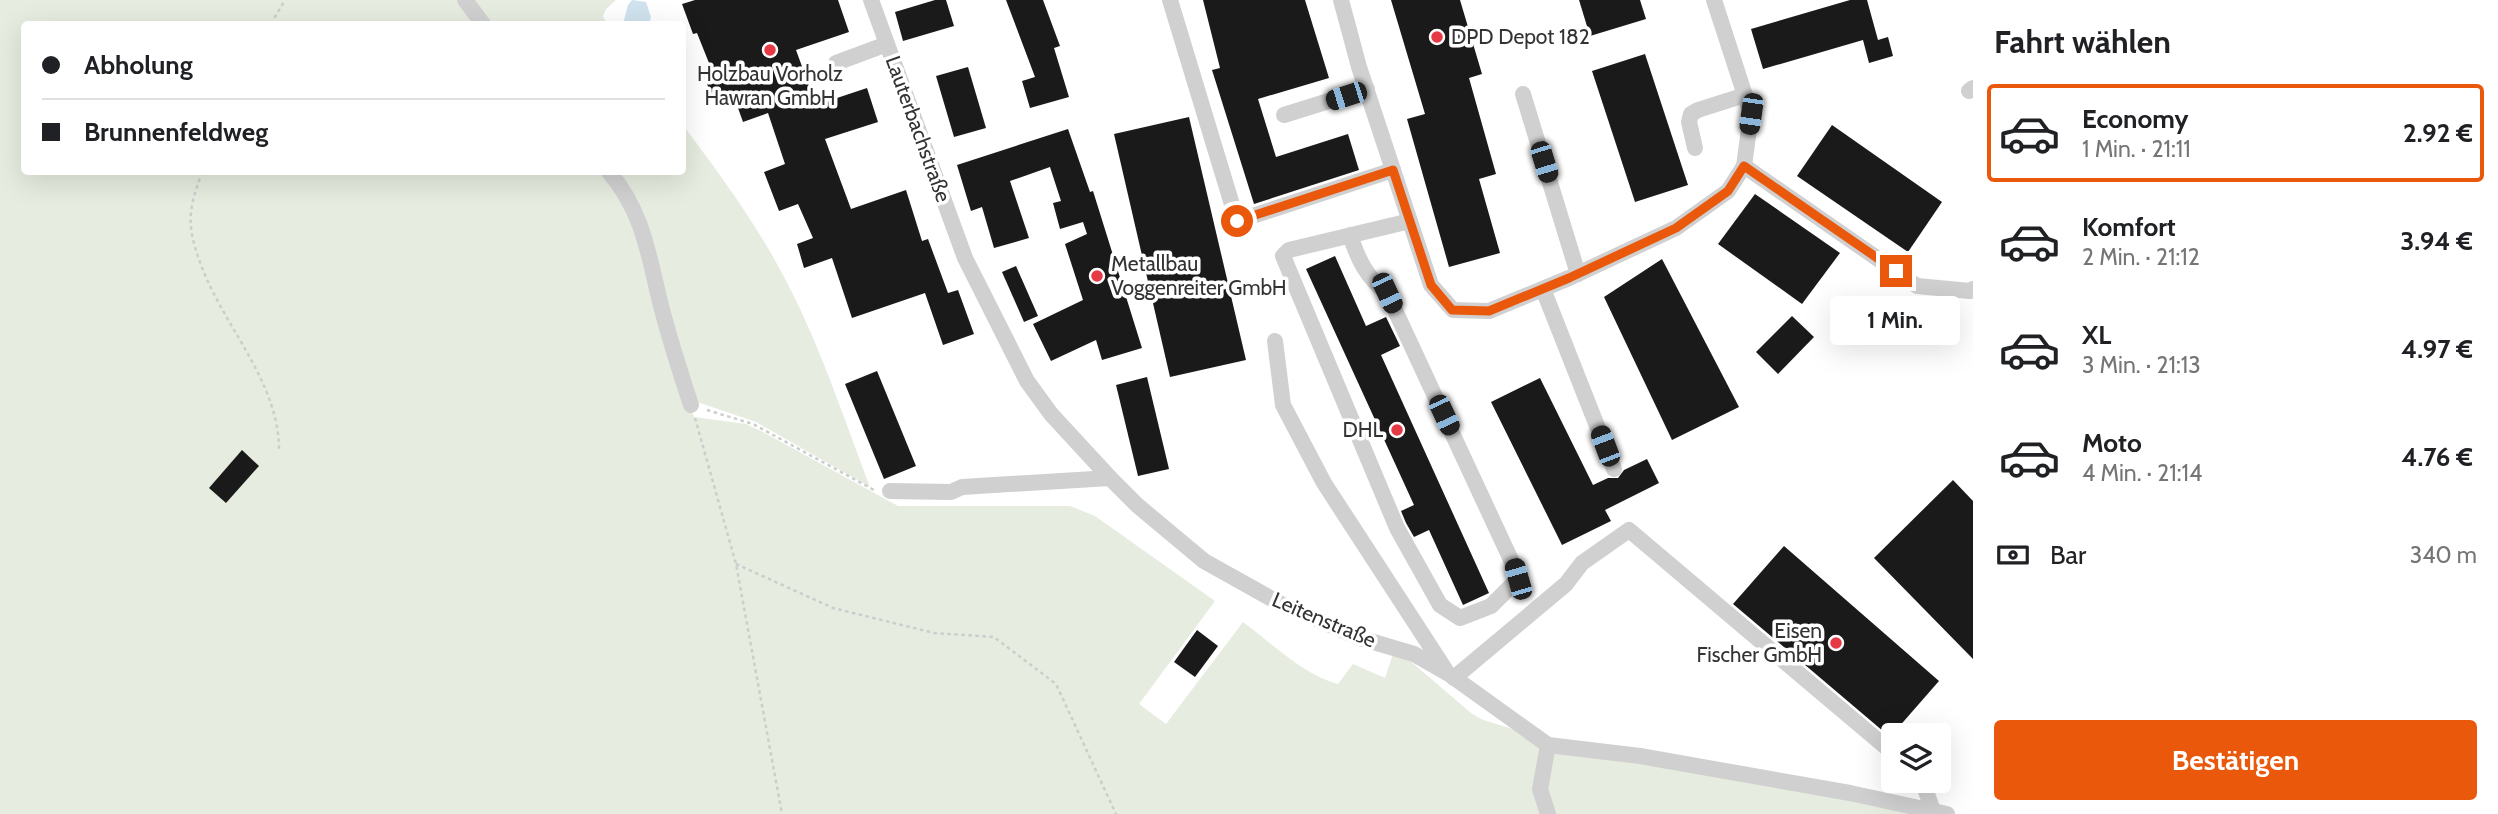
<!DOCTYPE html>
<html lang="de">
<head>
<meta charset="utf-8">
<style>
	:root { --surface:#fff; --page:#f6f6f6; --text:#202124; --muted:#757577; --line:#e0e0e0; --accent:#ea580c }
	body { margin:0; font-family:Cabin,sans-serif; background:var(--page); color:var(--text); height:100vh; display:flex; flex-direction:column; font-size:26px; white-space:nowrap }
	* { box-sizing:border-box; margin:0 }
	p { font-size:23px; color:var(--muted) }
	.icon { flex:none; width:38px; height:38px; fill:none; stroke:currentColor; stroke-width:2; stroke-linecap:round; stroke-linejoin:round }
	.map { position:relative; flex:1; overflow:hidden }
	.sheet { display:flex; flex-direction:column; background:var(--surface); width:525px }
	.sheet>* { flex:none }
	.hud { position:absolute; left:21px; top:21px; width:665px; height:154px; border-radius:7px; box-shadow:0 7px 28px #0002; display:grid; align-content:center; height:154px; padding:0 21px; background:var(--surface) }
	.fabs { position:absolute; left:1881px; top:723px; display:grid; gap:14px }
	.fabs a { display:grid; place-items:center; width:70px; height:70px; border-radius:7px; background:var(--surface); box-shadow:0 7px 28px #0002; font-size:35px }
	.end { position:absolute; width:32px; height:32px; margin:-16px; border:9px solid #ea580c; background:#fff; box-shadow:0 0 0 4px #fff }
	.from { border-radius:50% }
	.bubble { position:absolute; height:49px; border-radius:7px; background:var(--surface); box-shadow:0 7px 28px #0002; font-size:23px; font-weight:800; line-height:49px; text-align:center }
	.car { position:absolute; width:21px; height:42px; margin:-21px -10px; border-radius:9px; box-shadow:0 0 5px 2px #0007; background:linear-gradient(#222 24%,#8ab4d8 0 40%,#222 0 76%,#8ab4d8 0 86%,#222 0) }
	.hud b { display:flex; align-items:center; gap:24px; height:66px; font-size:26px }
	.hud b+b { border-top:2px solid var(--line) }
	.hud i { width:18px; height:18px; background:var(--text) }
	ul { padding:0; list-style:none }
	li { display:flex; align-items:center; gap:21px; height:98px; margin:0 14px 10px; padding:0 7px; border:4px solid transparent; border-radius:7px }
	li div { flex:1 }
	li b { display:block; font-size:26px }
	li em { font-style:normal; font-weight:800 }
	li.active { border-color:var(--accent) }
	li>.icon { width:63px; height:63px; stroke-width:1.5 }
	h2 { padding:0 21px; font-size:32px; line-height:84px }
	.pay { display:flex; align-items:center; gap:18px; height:77px; padding:0 21px; font-size:26px }
	.pay p { margin-inline-start:auto }
	.cta { display:flex; gap:14px; margin-top:auto; padding:14px 21px }
	.cta a { flex:1; height:80px; border-radius:7px; background:var(--accent); color:#fff; font-size:28px; font-weight:800; line-height:80px; text-align:center }
	main { display:flex; flex:1; min-height:0 }
	.map>svg:first-child { display:block }
	.green { fill:#e6ecdf }
	.water { fill:#cfe2ee }
	.building { fill:#1a1a1a }
	.lines { fill:none; stroke-linecap:round; stroke-linejoin:round }
	.path { stroke:#cdcdcd; stroke-width:2.5; stroke-dasharray:3.5 3.5; stroke-linecap:butt }
	.minor { stroke:#d0d0d0; stroke-width:16 }
	.route { stroke:#ea580c; stroke-width:9 }
	.poi-dot { fill:#e63946; stroke:#fff; stroke-width:2.5 }
	.labels { text-anchor:middle; stroke-width:7; stroke-linejoin:round; paint-order:stroke }
	.poi-label { font-size:21px; fill:#333; stroke:#fff; text-anchor:start }
	.street-label { font-size:21px; fill:#333; stroke:#fff }
</style>
</head>
<body>
<main>
<div class="map">
<svg width="1973" height="814" viewBox="0 0 1973 814">
	<rect width="100%" height="100%" fill="#fff"/>
	<g class="green">
		<path d="M0 0H460L477 24H24V172H603L628 207 668 346 694 417 746 424 761 431 898 506H1070L1095 516 1215 601 1139 704 1166 724 1243 622C1270 642 1305 676 1338 684L1353 664 1385 678 1395 648 1471 713 1483 720 1513 729 1548 745 1947 814H0Z"/>
		<polygon points="469,0 616,0 606,9 603,16 607,24 488,24"/>
		<path d="M683 125C719 173 755 222 783 275 819 342 843 416 870 487L756 422 694 401 615 172H682Z"/>
	</g>
	<polygon class="water" points="632,0 646,2 651,17 649,24 623,24 628,5"/>
	<g class="building">
		<polygon points="695,0 838,0 849,32 796,50 816,105 867,88 878,122 825,139 851,209 906,190 922,241 928,239 948,293 958,290 974,334 943,345 925,293 852,318 832,258 804,268 797,244 813,238 798,204 779,211 764,172 785,164 768,113 743,122 733,94 713,100 704,76 713,73 697,33 693,34 682,4"/>
		<polygon points="935,0 946,0 954,26 903,41 895,12"/>
		<polygon points="1006,0 1043,0 1060,46 1054,48 1069,97 1030,108 1022,81 1035,77"/>
		<polygon points="1203,0 1305,0 1329,78 1258,99 1276,157 1348,134 1359,170 1254,204 1212,70 1220,68"/>
		<polygon points="1391,0 1460,0 1482,74 1469,78 1496,174 1479,179 1500,253 1449,267 1407,119 1425,114"/>
		<polygon points="1579,0 1640,0 1646,19 1590,36"/>
		<polygon points="1850,0 1867,0 1878,40 1888,37 1893,56 1869,63 1863,40 1763,69 1751,29"/>
		<polygon points="1645,54 1688,185 1635,202 1592,71"/>
		<polygon points="968,67 986,128 954,137 936,76"/>
		<polygon points="1189,117 1246,360 1170,377 1114,134"/>
		<polygon points="1832,125 1942,202 1908,252 1797,176"/>
		<polygon points="1068,129 1090,192 1093,191 1142,348 1102,360 1096,340 1051,361 1033,324 1083,300 1065,244 1087,234 1083,222 1060,229 1053,203 1061,201 1050,167 1010,181 1029,238 994,248 982,207 971,211 957,165"/>
		<polygon points="1755,194 1840,253 1802,304 1718,244"/>
		<polygon points="1335,256 1366,326 1386,317 1400,346 1381,355 1489,593 1463,605 1429,530 1414,537 1406,523 1401,511 1414,505 1306,269"/>
		<polygon points="1662,259 1739,407 1672,440 1604,297"/>
		<polygon points="1016,266 1038,316 1024,322 1002,272"/>
		<polygon points="1792,316 1814,337 1778,374 1756,352"/>
		<polygon points="877,371 916,466 884,479 845,384"/>
		<polygon points="1147,377 1169,469 1138,476 1116,385"/>
		<polygon points="1540,378 1593,485 1608,478 1618,478 1624,470 1647,459 1659,483 1605,510 1611,521 1562,545 1491,402"/>
		<polygon points="242,450 259,466 226,503 209,488"/>
		<polygon points="1953,480 1973,501 1973,659 1874,558"/>
		<polygon points="1784,546 1939,681 1890,737 1733,604"/>
		<polygon points="1197,630 1218,646 1195,677 1174,662"/>
	</g>
	<g class="lines">
		<g class="path">
			<polyline points="271,24 285,0"/>
			<path d="M202 172C198 184 192 199 191 213 189 231 195 248 201 265 224 327 279 382 279 450"/>
			<polyline points="707,410 753,424 874,490"/>
			<polyline points="695,418 736,564 782,814"/>
			<polyline points="736,564 833,608 934,633 994,637 1056,684 1116,814"/>
		</g>
		<g class="minor">
			<polyline points="465,0 483,24"/>
			<polyline points="871,0 965,258 1027,381 1051,414 1110,478 1137,505 1204,561 1281,604 1360,638 1414,654 1449,674 1548,745 1640,756 1850,793 1947,814"/>
			<polyline points="1170,0 1237,221 1393,170"/>
			<polyline points="1341,0 1359,67 1431,285 1453,310 1489,311 1569,278 1676,228 1728,191 1744,166 1751,114 1714,0"/>
			<polyline points="836,63 887,44"/>
			<polyline points="1969,91 1973,88"/>
			<polyline points="1523,94 1578,274"/>
			<polyline points="1284,115 1367,89"/>
			<polyline points="1695,148 1689,122 1691,114 1698,110 1745,95"/>
			<polyline points="1744,166 1917,286 1970,291 1973,289"/>
			<path d="M609 172C643 211 649 257 661 306 670 340 680 372 691 405"/>
			<path d="M1350 235C1358 259 1366 277 1387 293L1512 562 1518 579 1491 606 1460 618 1440 605 1397 528 1283 256 1289 250 1410 221"/>
			<polyline points="1543,289 1614,469"/>
			<polyline points="1275,341 1283,405 1324,483 1445,669"/>
			<polyline points="890,491 951,492 962,487 1110,478"/>
			<polyline points="1454,678 1566,584 1582,563 1629,530 1894,754"/>
			<polyline points="1548,745 1540,789 1548,814"/>
			<polyline points="1922,780 1933,811"/>
		</g>
	</g>
	<g class="lines">
		<polyline class="route" points="1237,221 1393,170 1431,285 1452,310 1489,311 1569,278 1676,228 1728,191 1744,166 1896,271"/>
	</g>
	<g class="poi-dot">
		<circle cx="1437" cy="37" r="7"/>
		<circle cx="770" cy="50" r="7"/>
		<circle cx="1097" cy="276" r="7"/>
		<circle cx="1397" cy="430" r="7"/>
		<circle cx="1836" cy="643" r="7"/>
	</g>
	<g class="labels">
		<g class="poi-label">
			<text x="1451" y="44">DPD Depot 182</text>
			<text x="770" y="81" text-anchor="middle">Holzbau Vorholz<tspan x="770" dy="24">Hawran GmbH</tspan></text>
			<text x="1111" y="271">Metallbau<tspan x="1111" dy="24">Voggenreiter GmbH</tspan></text>
			<text x="1383" y="437" text-anchor="end">DHL</text>
			<text x="1822" y="638" text-anchor="end">Eisen<tspan x="1822" dy="24">Fischer GmbH</tspan></text>
		</g>
		<g class="street-label">
			<text transform="translate(918 129) rotate(70)" y="7">Lauterbachstraße</text>
			<text transform="translate(1324 620) rotate(23)" y="7">Leitenstraße</text>
		</g>
	</g>
</svg>
<div class="fabs">
<a><svg class="icon" aria-label="layers" viewBox="0 0 24 24"><path d="M12 4l9 5-9 5-9-5zM3 14l9 5 9-5"/></svg></a>
</div>
<i class="end from" style="left:1237px;top:221px"></i>
<i class="end" style="left:1896px;top:271px"></i>
<div class="bubble" style="left:1830px;top:296px;width:130px">1 Min.</div>
<i class="car" style="left:1346px;top:96px;rotate:252deg"></i>
<i class="car" style="left:1751px;top:114px;rotate:188deg"></i>
<i class="car" style="left:1544px;top:162px;rotate:163deg"></i>
<i class="car" style="left:1387px;top:293px;rotate:155deg"></i>
<i class="car" style="left:1444px;top:415px;rotate:155deg"></i>
<i class="car" style="left:1605px;top:446px;rotate:339deg"></i>
<i class="car" style="left:1518px;top:579px;rotate:344deg"></i>
<div class="hud">
<b><i class="from"></i>Abholung</b>
<b><i></i>Brunnenfeldweg</b>
</div>
</div>
<section class="sheet">
<h2>Fahrt wählen</h2>
<ul>
<li class="active"><svg class="icon" aria-label="car" viewBox="0 0 24 24"><path d="M5 17H2v-5l4-1 3-4h7l3 4 3 1v5h-3M9 17h6M6 11h13"/><circle cx="7" cy="17" r="2"/><circle cx="17" cy="17" r="2"/></svg><div><b>Economy</b><p>1 Min. · 21:11</p></div><em>2.92 €</em></li>
<li><svg class="icon" aria-label="car" viewBox="0 0 24 24"><path d="M5 17H2v-5l4-1 3-4h7l3 4 3 1v5h-3M9 17h6M6 11h13"/><circle cx="7" cy="17" r="2"/><circle cx="17" cy="17" r="2"/></svg><div><b>Komfort</b><p>2 Min. · 21:12</p></div><em>3.94 €</em></li>
<li><svg class="icon" aria-label="car" viewBox="0 0 24 24"><path d="M5 17H2v-5l4-1 3-4h7l3 4 3 1v5h-3M9 17h6M6 11h13"/><circle cx="7" cy="17" r="2"/><circle cx="17" cy="17" r="2"/></svg><div><b>XL</b><p>3 Min. · 21:13</p></div><em>4.97 €</em></li>
<li><svg class="icon" aria-label="car" viewBox="0 0 24 24"><path d="M5 17H2v-5l4-1 3-4h7l3 4 3 1v5h-3M9 17h6M6 11h13"/><circle cx="7" cy="17" r="2"/><circle cx="17" cy="17" r="2"/></svg><div><b>Moto</b><p>4 Min. · 21:14</p></div><em>4.76 €</em></li>
</ul>
<div class="pay"><svg class="icon" aria-label="cash" viewBox="0 0 24 24"><path d="M3 7h18v10H3z"/><circle cx="12" cy="12" r="2"/></svg>Bar<p>340 m</p></div>
<div class="cta"><a>Bestätigen</a></div>
</section>
</main>
</body>
</html>
